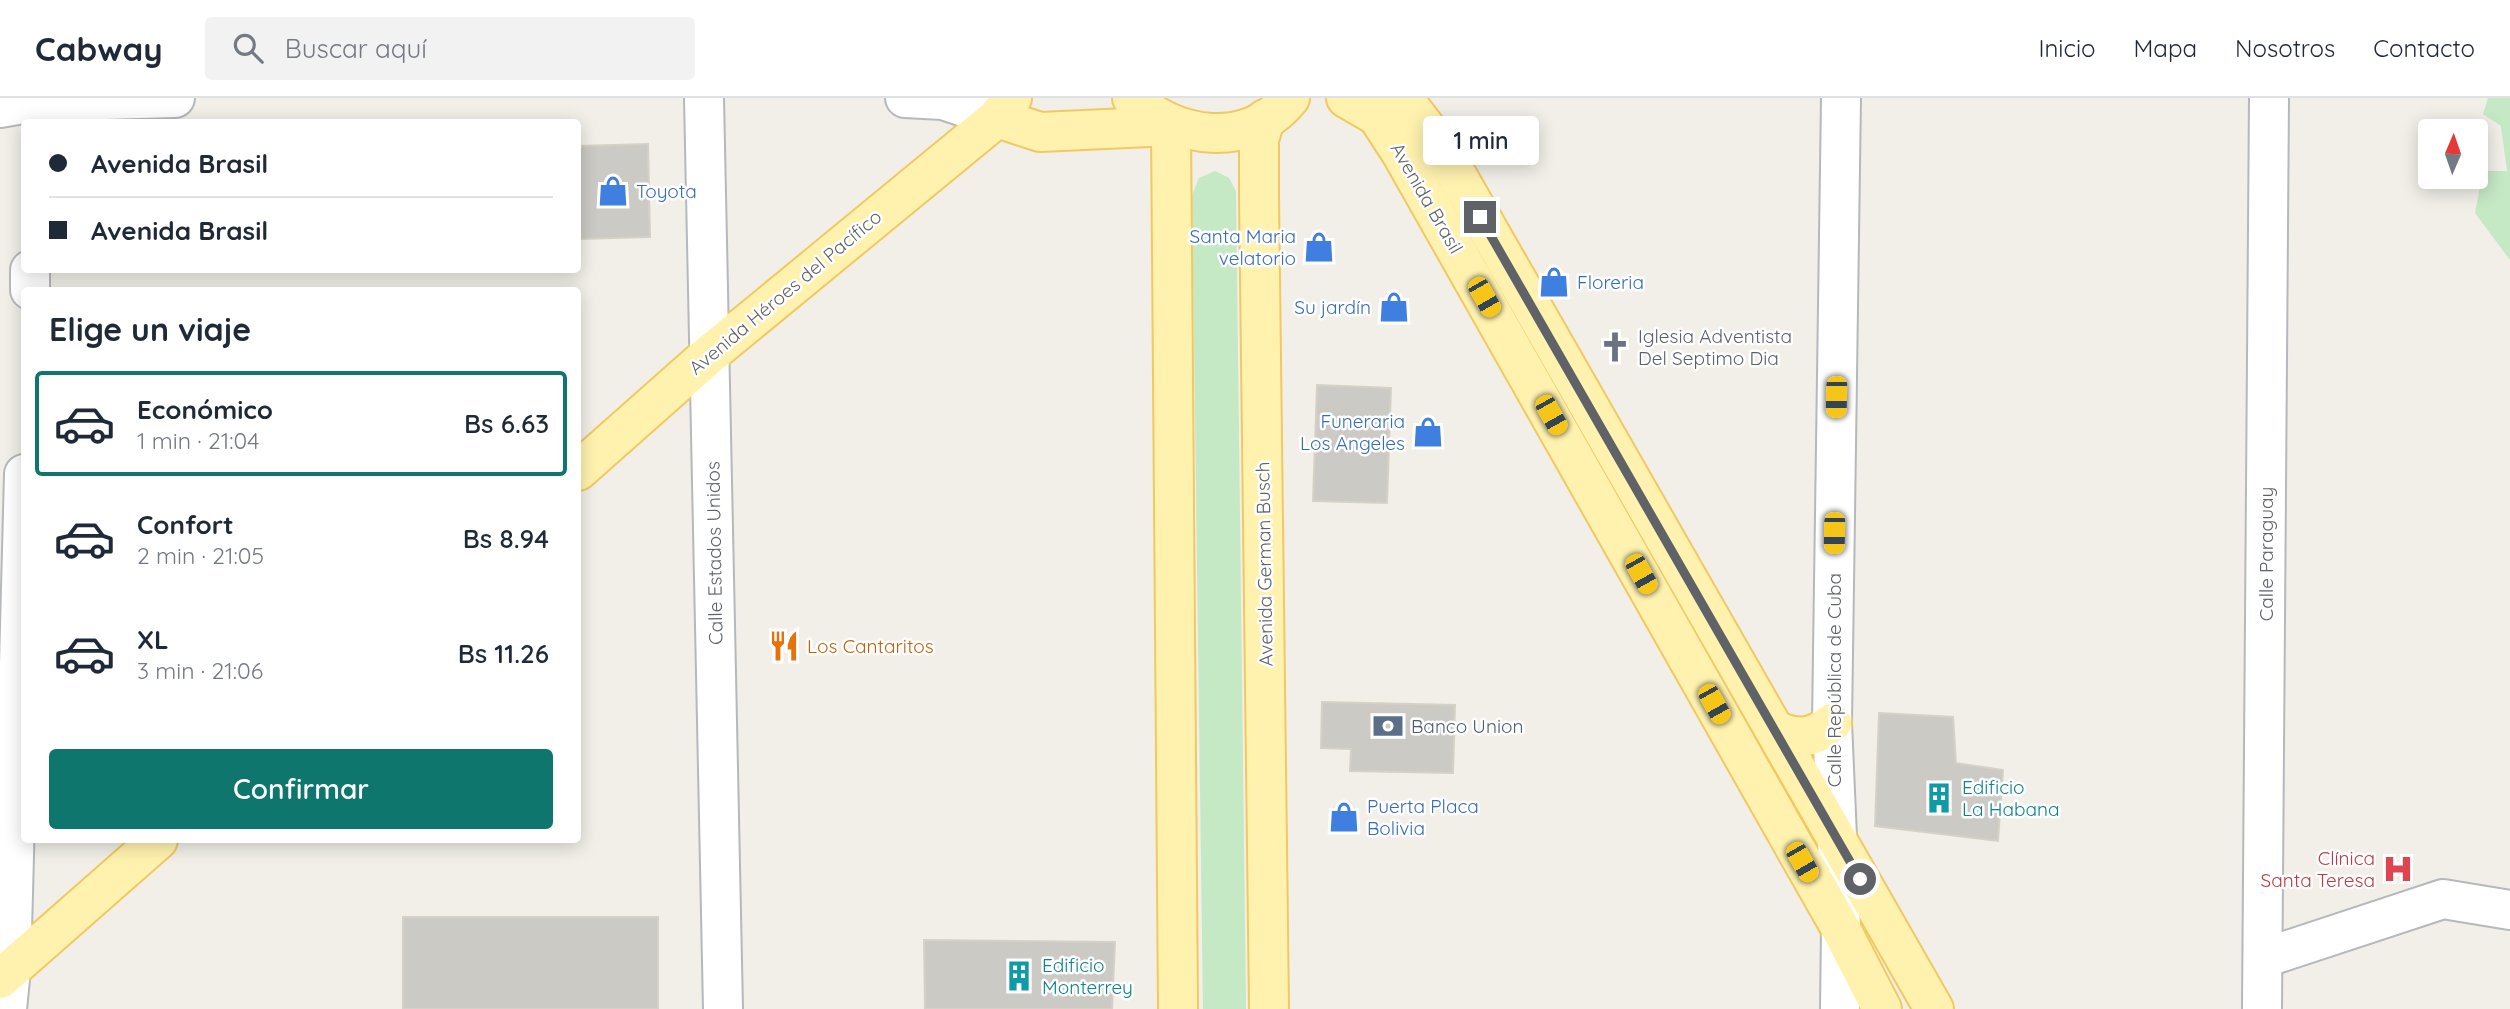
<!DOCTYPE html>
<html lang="es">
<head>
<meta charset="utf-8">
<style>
	:root { --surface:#fff; --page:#f2f2f3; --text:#1f2937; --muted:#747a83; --line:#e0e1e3; --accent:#0f766e }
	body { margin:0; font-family:Quicksand,sans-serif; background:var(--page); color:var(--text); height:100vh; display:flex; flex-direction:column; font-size:26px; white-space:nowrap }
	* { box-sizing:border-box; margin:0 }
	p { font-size:23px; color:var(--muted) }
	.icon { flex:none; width:38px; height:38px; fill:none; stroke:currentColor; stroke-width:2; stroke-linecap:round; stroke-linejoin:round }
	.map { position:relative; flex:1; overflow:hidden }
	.panel { position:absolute; left:21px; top:189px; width:560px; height:556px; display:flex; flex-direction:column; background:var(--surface); border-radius:7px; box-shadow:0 4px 18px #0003 }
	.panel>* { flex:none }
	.hud { position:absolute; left:21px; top:21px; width:560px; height:154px; border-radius:7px; box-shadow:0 4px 18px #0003; display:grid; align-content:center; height:154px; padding:0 28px; background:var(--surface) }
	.needle { width:46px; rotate:2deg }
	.fabs { position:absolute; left:2418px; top:21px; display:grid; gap:14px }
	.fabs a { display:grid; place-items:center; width:70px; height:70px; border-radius:7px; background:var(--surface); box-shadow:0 4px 18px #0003; font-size:35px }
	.end { position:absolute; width:32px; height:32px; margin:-16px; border:9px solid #5f6368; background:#fff; box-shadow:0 0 0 4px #fff }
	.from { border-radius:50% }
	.bubble { position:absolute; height:49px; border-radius:7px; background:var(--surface); box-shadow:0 4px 18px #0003; font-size:23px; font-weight:600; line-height:49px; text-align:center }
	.car { position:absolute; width:21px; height:42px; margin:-21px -10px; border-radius:9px; box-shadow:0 0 5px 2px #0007; background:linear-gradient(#f5c518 24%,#345 0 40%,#f5c518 0 76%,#345 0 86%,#f5c518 0) }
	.hud b { display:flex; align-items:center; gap:24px; height:66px; font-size:26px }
	.hud b+b { border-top:2px solid var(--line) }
	.hud i { width:18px; height:18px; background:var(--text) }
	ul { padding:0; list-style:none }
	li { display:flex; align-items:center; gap:21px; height:105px; margin:0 14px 10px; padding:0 14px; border:4px solid transparent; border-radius:7px }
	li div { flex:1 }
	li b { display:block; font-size:26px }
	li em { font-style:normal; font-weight:600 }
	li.on { border-color:var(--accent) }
	li>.icon { width:63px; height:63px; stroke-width:1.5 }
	h2 { padding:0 28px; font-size:32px; line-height:84px }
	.button { display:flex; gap:14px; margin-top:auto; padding:14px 28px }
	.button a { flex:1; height:80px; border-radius:7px; background:var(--accent); color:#fff; font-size:28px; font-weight:600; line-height:80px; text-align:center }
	header { display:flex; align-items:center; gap:42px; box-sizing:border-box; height:98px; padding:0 35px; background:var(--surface); border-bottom:2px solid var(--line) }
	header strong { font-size:33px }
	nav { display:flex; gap:38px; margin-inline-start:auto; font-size:24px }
	.search { width:490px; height:63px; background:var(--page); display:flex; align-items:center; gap:18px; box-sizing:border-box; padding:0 24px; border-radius:7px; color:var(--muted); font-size:26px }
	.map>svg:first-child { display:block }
	.green { fill:#c5e8c5 }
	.building { fill:#cccac5; stroke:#d6d1c6; stroke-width:2 }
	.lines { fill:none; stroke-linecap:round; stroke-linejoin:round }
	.minor-casing { stroke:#b5b8bc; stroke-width:42 }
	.major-casing { stroke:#f2c960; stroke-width:42 }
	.minor { stroke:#fff; stroke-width:38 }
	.major { stroke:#fff2af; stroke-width:38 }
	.route { stroke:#5f6368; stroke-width:9 }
	.labels { text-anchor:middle; stroke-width:5; stroke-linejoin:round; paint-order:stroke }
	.shop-label { font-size:19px; fill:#366cbe; stroke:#fff; text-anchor:start }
	.street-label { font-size:19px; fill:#5f6368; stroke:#fff }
	.worship-label { font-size:19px; fill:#5b616d; stroke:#fff; text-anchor:start }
	.food-label { font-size:19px; fill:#c56008; stroke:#fff; text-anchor:start }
	.service-label { font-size:19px; fill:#4e5e75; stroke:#fff; text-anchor:start }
	.culture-label { font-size:19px; fill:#0d838f; stroke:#fff; text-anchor:start }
	.health-label { font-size:19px; fill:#be3a42; stroke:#fff; text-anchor:end }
</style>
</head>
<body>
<header>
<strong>Cabway</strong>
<div class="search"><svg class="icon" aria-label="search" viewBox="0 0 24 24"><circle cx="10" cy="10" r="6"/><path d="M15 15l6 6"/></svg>Buscar aquí</div>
<nav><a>Inicio</a><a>Mapa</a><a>Nosotros</a><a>Contacto</a></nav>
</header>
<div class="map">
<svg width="2510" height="911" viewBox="0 0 2510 911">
	<rect width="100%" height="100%" fill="#f1efe8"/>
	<g class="green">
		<polygon points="2488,0 2510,0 2510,162 2475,115 2483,73 2507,73 2501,28 2483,16"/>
		<polygon points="1215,73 1229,80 1236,93 1246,911 1203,911 1192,97 1199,80"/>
	</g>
	<g class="building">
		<polygon points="648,46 650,139 578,141 578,48"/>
		<polygon points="1317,287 1391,290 1387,405 1313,403"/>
		<polygon points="1322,604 1455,607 1453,675 1350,673 1351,651 1321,650"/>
		<polygon points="1879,615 1953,619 1956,665 2003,672 1998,743 1875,728"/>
		<rect x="403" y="819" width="255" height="92"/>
		<polygon points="924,842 1115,844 1112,911 925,911"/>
	</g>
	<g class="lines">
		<g class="minor-casing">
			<g id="minor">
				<polyline points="704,0 723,911"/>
				<polyline points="905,0 943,2 997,20"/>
				<polyline points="0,10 35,4 175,0"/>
				<polyline points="30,192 30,172"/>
				<polyline points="2264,860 2443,801 2510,812"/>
				<polyline points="7,911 11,871 24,376"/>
				<polyline points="1840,911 1841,831 1832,625 1841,0"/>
				<polyline points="2262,911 2269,0"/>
			</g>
		</g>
		<g class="major-casing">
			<g id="major">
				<path d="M1132 0C1176 41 1248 52 1290 0"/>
				<polyline points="1346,0 1377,18 1401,55 1841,831 1882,911"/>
				<polyline points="1403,0 1442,51 1934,911"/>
				<polyline points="997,20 1040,34 1171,28"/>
				<polyline points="1265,21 1259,42 1259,98 1269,911"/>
				<polyline points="1171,28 1178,911"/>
				<polyline points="578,373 710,256 997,20 1012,0"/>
				<path d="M1776 632C1798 643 1814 640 1832 625"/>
				<polyline points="0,881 158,742"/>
			</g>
		</g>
		<use href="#minor" class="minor"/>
		<use href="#major" class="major"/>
	</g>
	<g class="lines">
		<polyline class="route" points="1480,119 1860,781"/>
	</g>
	<defs>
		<g id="shop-bare" transform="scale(2.415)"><path d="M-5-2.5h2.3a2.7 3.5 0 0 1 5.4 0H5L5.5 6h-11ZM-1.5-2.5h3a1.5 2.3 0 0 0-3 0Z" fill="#3f7fe0" stroke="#fff" stroke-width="2.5" paint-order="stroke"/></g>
		<g id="church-bare" transform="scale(2.415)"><path d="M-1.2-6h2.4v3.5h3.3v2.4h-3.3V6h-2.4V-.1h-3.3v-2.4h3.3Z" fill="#6b7280" stroke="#fff" stroke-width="2.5" paint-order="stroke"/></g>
		<g id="restaurant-bare" transform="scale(2.415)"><path d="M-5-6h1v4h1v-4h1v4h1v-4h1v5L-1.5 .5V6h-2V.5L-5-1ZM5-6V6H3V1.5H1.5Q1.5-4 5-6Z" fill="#e8710a" stroke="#fff" stroke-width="2.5" paint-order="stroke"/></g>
		<g id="bank-bare" transform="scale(2.415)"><path d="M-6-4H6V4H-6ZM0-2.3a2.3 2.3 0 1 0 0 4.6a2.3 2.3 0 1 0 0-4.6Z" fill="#5c6f8a" stroke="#fff" stroke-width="2.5" paint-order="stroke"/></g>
		<g id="building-bare" transform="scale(2.415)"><path d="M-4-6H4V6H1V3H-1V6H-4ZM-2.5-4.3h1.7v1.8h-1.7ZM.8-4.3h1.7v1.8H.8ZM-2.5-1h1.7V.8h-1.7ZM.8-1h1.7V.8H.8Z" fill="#0f9aa8" stroke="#fff" stroke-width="2.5" paint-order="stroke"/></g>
		<g id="hospital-bare" transform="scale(2.415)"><path d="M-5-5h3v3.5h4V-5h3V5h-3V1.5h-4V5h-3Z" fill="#e0444e" stroke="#fff" stroke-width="2.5" paint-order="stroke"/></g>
	</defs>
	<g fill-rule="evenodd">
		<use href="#shop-bare" x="613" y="93"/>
		<use href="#shop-bare" x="1319" y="149"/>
		<use href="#shop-bare" x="1554" y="184"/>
		<use href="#shop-bare" x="1394" y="209"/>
		<use href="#church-bare" x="1615" y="249"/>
		<use href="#shop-bare" x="1428" y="334"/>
		<use href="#restaurant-bare" x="784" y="548"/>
		<use href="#bank-bare" x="1388" y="628"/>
		<use href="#building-bare" x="1939" y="700"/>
		<use href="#shop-bare" x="1344" y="719"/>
		<use href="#hospital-bare" x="2398" y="771"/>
		<use href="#building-bare" x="1019" y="878"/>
	</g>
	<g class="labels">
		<g class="shop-label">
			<text x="636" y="100">Toyota</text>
			<text x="1296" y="145" text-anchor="end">Santa Maria<tspan x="1296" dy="22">velatorio</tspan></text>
			<text x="1577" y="191">Floreria</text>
			<text x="1371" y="216" text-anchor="end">Su jardín</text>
			<text x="1405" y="330" text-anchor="end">Funeraria<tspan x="1405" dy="22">Los Angeles</tspan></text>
			<text x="1367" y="715">Puerta Placa<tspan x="1367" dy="22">Bolivia</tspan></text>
		</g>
		<g class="street-label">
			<text transform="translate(1427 100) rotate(60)" y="7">Avenida Brasil</text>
			<text transform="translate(785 194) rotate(-40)" y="7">Avenida Héroes del Pacífico</text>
			<text transform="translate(714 455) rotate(-91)" y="7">Calle Estados Unidos</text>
			<text transform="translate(2266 456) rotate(-90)" y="7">Calle Paraguay</text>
			<text transform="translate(1264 466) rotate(-91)" y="7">Avenida German Busch</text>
			<text transform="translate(1834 582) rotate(-90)" y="7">Calle República de Cuba</text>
		</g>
		<g class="worship-label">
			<text x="1638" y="245">Iglesia Adventista<tspan x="1638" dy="22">Del Septimo Dia</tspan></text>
		</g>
		<g class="food-label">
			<text x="807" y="555">Los Cantaritos</text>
		</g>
		<g class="service-label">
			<text x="1411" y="635">Banco Union</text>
		</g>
		<g class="culture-label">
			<text x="1962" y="696">Edificio<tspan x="1962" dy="22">La Habana</tspan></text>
			<text x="1042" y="874">Edificio<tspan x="1042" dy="22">Monterrey</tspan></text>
		</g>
		<g class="health-label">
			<text x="2375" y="767">Clínica<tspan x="2375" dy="22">Santa Teresa</tspan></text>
		</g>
	</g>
</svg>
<div class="fabs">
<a><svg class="needle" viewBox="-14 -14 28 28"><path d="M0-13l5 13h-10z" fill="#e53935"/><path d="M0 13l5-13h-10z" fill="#747a83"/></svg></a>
</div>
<i class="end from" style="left:1860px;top:781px"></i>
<i class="end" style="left:1480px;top:119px"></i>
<div class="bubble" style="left:1423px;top:18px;width:116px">1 min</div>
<i class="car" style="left:1484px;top:199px;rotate:150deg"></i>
<i class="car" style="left:1836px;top:299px;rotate:181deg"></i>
<i class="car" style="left:1551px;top:317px;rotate:151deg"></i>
<i class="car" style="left:1834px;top:435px;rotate:181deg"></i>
<i class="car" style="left:1641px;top:476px;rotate:151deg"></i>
<i class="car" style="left:1714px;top:606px;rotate:151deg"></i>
<i class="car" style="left:1802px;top:764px;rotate:150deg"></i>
<div class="hud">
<b><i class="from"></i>Avenida Brasil</b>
<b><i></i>Avenida Brasil</b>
</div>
<section class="panel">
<h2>Elige un viaje</h2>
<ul>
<li class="on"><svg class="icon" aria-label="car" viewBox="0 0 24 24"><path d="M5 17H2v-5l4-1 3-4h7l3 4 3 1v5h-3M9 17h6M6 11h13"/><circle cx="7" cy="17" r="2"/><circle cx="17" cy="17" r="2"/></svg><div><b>Económico</b><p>1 min · 21:04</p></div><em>Bs 6.63</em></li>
<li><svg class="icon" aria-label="car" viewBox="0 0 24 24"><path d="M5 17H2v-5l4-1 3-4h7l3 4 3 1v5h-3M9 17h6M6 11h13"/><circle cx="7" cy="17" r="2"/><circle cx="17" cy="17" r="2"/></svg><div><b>Confort</b><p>2 min · 21:05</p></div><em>Bs 8.94</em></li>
<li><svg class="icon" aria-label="car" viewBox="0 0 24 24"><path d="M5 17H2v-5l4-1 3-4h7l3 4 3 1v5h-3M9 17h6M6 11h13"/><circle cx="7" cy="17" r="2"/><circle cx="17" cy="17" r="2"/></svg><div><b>XL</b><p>3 min · 21:06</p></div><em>Bs 11.26</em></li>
</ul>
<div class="button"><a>Confirmar</a></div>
</section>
</div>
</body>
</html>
